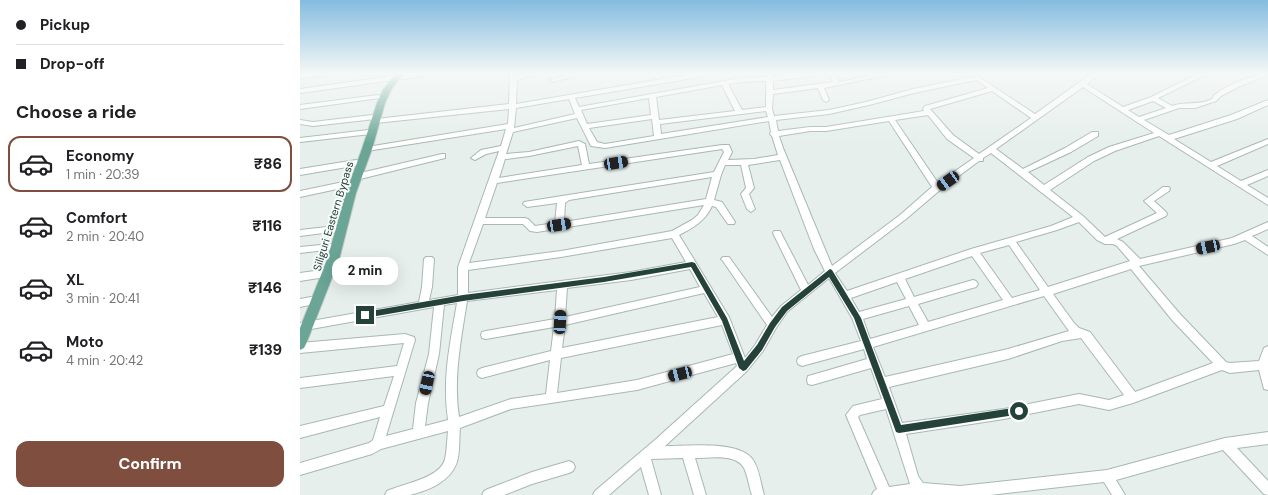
<!DOCTYPE html>
<html lang="en">
<head>
<meta charset="utf-8">
<style>
	:root { --surface:#fff; --page:#f6f6f6; --text:#202124; --muted:#757577; --line:#e0e0e0; --accent:#7f4e3f }
	body { margin:0; font-family:"DM Sans",sans-serif; background:var(--page); color:var(--text); height:100vh; display:flex; flex-direction:column; font-size:15px; white-space:nowrap }
	* { box-sizing:border-box; margin:0 }
	p { font-size:13px; color:var(--muted) }
	.icon { flex:none; width:22px; height:22px; fill:none; stroke:currentColor; stroke-width:2; stroke-linecap:round; stroke-linejoin:round }
	.map { position:relative; flex:1; overflow:hidden }
	.panel { display:flex; flex-direction:column; background:var(--surface); width:300px }
	.panel>* { flex:none }
	.banner { display:grid; align-content:center; height:88px; padding:0 16px; background:var(--surface) }
	.end { position:absolute; width:18px; height:18px; margin:-9px; border:5px solid #24423a; background:#fff; box-shadow:0 0 0 2px #fff }
	.from { border-radius:50% }
	.bubble { position:absolute; height:28px; border-radius:12px; background:var(--surface); box-shadow:0 4px 16px #0002; font-size:13px; font-weight:800; line-height:28px; text-align:center }
	.car { position:absolute; width:12px; height:24px; margin:-12px -6px; border-radius:5px; box-shadow:0 0 3px 1px #0007; background:linear-gradient(#222 24%,#8ab4d8 0 40%,#222 0 76%,#8ab4d8 0 86%,#222 0) }
	.banner b { display:flex; align-items:center; gap:14px; height:38px; font-size:15px }
	.banner b+b { border-top:1px solid var(--line) }
	.banner i { width:10px; height:10px; background:var(--text) }
	ul { padding:0; list-style:none }
	li { display:flex; align-items:center; gap:12px; height:56px; margin:0 8px 6px; padding:0 8px; border:2px solid transparent; border-radius:12px }
	li div { flex:1 }
	li b { display:block; font-size:15px }
	li em { font-style:normal; font-weight:800 }
	li.on { border-color:var(--accent) }
	li>.icon { width:36px; height:36px; stroke-width:1.5 }
	h2 { padding:0 16px; font-size:18px; line-height:48px }
	.action { display:flex; gap:8px; margin-top:auto; padding:8px 16px }
	.action a { flex:1; height:46px; border-radius:12px; background:var(--accent); color:#fff; font-size:16px; font-weight:800; line-height:46px; text-align:center }
	main { display:flex; flex:1; min-height:0 }
	.map>svg:first-child { display:block }
	.lines { fill:none; stroke-linecap:round; stroke-linejoin:round }
	.minor-casing { stroke:#a8b8b2; stroke-width:2 }
	.major-casing { stroke:#c2cac8; stroke-width:2 }
	.minor { fill:#fff; fill-rule:evenodd }
	.major { fill:#6aa596; fill-rule:evenodd }
	.route { fill:#24423a }
	.labels { text-anchor:middle; stroke-width:4; stroke-linejoin:round; paint-order:stroke }
	.street-label { font-size:11px; fill:#24423a; stroke:#f7fbf9 }
</style>
</head>
<body>
<main>
<section class="panel">
<div class="banner">
<b><i class="from"></i>Pickup</b>
<b><i></i>Drop-off</b>
</div>
<h2>Choose a ride</h2>
<ul>
<li class="on"><svg class="icon" aria-label="car" viewBox="0 0 24 24"><path d="M5 17H2v-5l4-1 3-4h7l3 4 3 1v5h-3M9 17h6M6 11h13"/><circle cx="7" cy="17" r="2"/><circle cx="17" cy="17" r="2"/></svg><div><b>Economy</b><p>1 min · 20:39</p></div><em>₹86</em></li>
<li><svg class="icon" aria-label="car" viewBox="0 0 24 24"><path d="M5 17H2v-5l4-1 3-4h7l3 4 3 1v5h-3M9 17h6M6 11h13"/><circle cx="7" cy="17" r="2"/><circle cx="17" cy="17" r="2"/></svg><div><b>Comfort</b><p>2 min · 20:40</p></div><em>₹116</em></li>
<li><svg class="icon" aria-label="car" viewBox="0 0 24 24"><path d="M5 17H2v-5l4-1 3-4h7l3 4 3 1v5h-3M9 17h6M6 11h13"/><circle cx="7" cy="17" r="2"/><circle cx="17" cy="17" r="2"/></svg><div><b>XL</b><p>3 min · 20:41</p></div><em>₹146</em></li>
<li><svg class="icon" aria-label="car" viewBox="0 0 24 24"><path d="M5 17H2v-5l4-1 3-4h7l3 4 3 1v5h-3M9 17h6M6 11h13"/><circle cx="7" cy="17" r="2"/><circle cx="17" cy="17" r="2"/></svg><div><b>Moto</b><p>4 min · 20:42</p></div><em>₹139</em></li>
</ul>
<div class="action"><a>Confirm</a></div>
</section>
<div class="map">
<svg width="968" height="495" viewBox="0 0 968 495">
	<rect width="100%" height="100%" fill="#e6efeb"/>
	<g class="lines">
		<g class="minor-casing">
			<g id="minor">
				<polygon points="0,74 29,74 26,76 0,78"/>
				<polygon points="107,74 126,74 123,76 0,93 0,89"/>
				<path d="M210 74H216V76L225 74H237L217 80 216 104 392 74H408L405 76 275 98 279 107 441 78 467 77V74H473V77L494 74H516L513 76 473 81V90L533 82 529 74H535L539 82 578 74H592L524 88 529 100 526 102 523 100 518 88 473 94 472 109 474 116 529 110 566 102 613 89 677 76 735 114 791 74H799L787 84 823 107 851 97 898 74H907L858 98 872 106C885 101 899 106 912 99 913 97 914 95 916 94 927 85 954 74 968 74V75L938 87 921 96 916 101 895 108H879L844 120 869 135 931 115 968 100V105L937 119 874 139 911 162 968 139V144L917 166 941 181 968 170V176L947 185 968 198V205L859 136 815 151 794 161 750 190 783 216 805 237 857 213 844 201 863 187H869L870 189 869 191 854 201 866 212 867 214 866 216 817 239 823 242 840 259 932 238 968 222V229L952 236 968 247V255L945 240 934 244 839 266 880 314 926 362 930 363 959 361 964 348 968 346V390L964 389 959 370 930 373 922 370 833 403 809 410 779 404 704 419 606 434 618 476 623 483 660 486 807 470 925 438 968 432V444L937 448 968 481V495L964 494 923 450 816 480 825 495H812L804 482 690 495H572L574 491 577 489 546 415 553 406 582 399 571 368 512 385 508 384 507 380 508 376 512 375 567 359 564 349 502 366 498 364 497 361 498 358 502 356 561 341 552 318 529 278 487 312 476 328 463 351 447 371 365 446C388 446 440 440 453 460 459 468 461 485 464 495H452C449 487 448 476 444 468 436 453 409 458 395 458L406 495H394L383 458 351 459 361 495H349L341 467 309 495H293L295 491 356 439 437 366 436 363 337 390 211 409 160 428C159 438 160 452 157 462 150 482 129 490 110 495 102 495 93 495 85 495L87 491C102 484 141 478 145 459 147 451 147 440 148 431L81 449 72 454 0 475V463L69 443 73 440 80 417 0 438V426L84 406 94 376 0 388V378L97 366 104 343 0 353V343L105 334 114 337 115 340 86 436 113 429 116 403 129 354 134 307 0 331V323L119 302 122 287 124 259 126 257H132L134 259 132 287 129 300 158 295V267L199 151 186 154 175 160 171 158 181 150 201 146 206 129 67 151 63 149 67 147 208 124 209 109 76 123 72 121 76 119 209 104ZM676 80 688 88 625 106 623 109 624 111 526 127H510L478 131 476 120 529 114 569 105 614 93ZM466 81V107L442 110 428 84 441 82ZM422 85 435 111 359 120 356 97ZM783 87 854 133 809 147 788 157 744 185 728 172 771 152 798 136V132H792L765 148 723 169 696 149ZM692 91 731 118 679 154 653 135 630 109ZM349 98 351 115 287 124 281 110ZM269 99 275 114 214 128 216 108ZM853 101 866 108 839 117 828 110ZM466 111 468 117 361 134 360 124ZM628 115 647 139 674 158 638 183 595 120ZM277 118 291 146 305 148 469 121 471 132 470 134 472 136 478 155 454 159 428 160 432 152 429 145H422L289 164 285 144 279 141 229 152 206 154 213 132ZM352 119 354 136 305 144 297 142 289 128ZM589 121 632 187 600 215 532 266 483 148 479 136 510 131H526ZM278 146 282 165 199 178 205 159 229 156ZM422 149 424 152 414 172 224 202 223 204 227 207 257 203 255 223 235 226 228 219 225 218H185L197 183ZM691 153 773 217 751 226 671 249 547 291 535 273 606 219 640 190 679 161H683V158ZM480 160 514 249 525 271 508 285 480 231H474L473 233 501 290 481 306 472 317 429 257H423L421 259 423 261 467 325 455 345 445 358 429 317 379 235C393 228 405 221 412 206L416 207 428 224H434L435 222 422 202 414 200 421 175 425 165H441L446 188 441 194 447 209 451 212 455 209 449 194 454 188 448 165ZM412 177 406 199 264 222 265 203 269 200ZM404 205 398 215 392 220 372 231 261 251 169 263 183 224H223L230 231 237 232ZM779 222 797 240 805 244H813L817 246 830 261 748 287 716 242 757 230ZM372 238 386 262 331 272 168 293V270L261 257ZM709 245 740 290 712 298 680 253ZM672 256 703 300 628 322 618 304 676 287 678 284 676 281 673 280 614 297 605 279ZM390 269 400 287 265 317 267 288 331 280ZM831 269 872 320 913 363 835 392 790 332 779 328 774 323 753 294ZM597 282 606 299 559 312 551 298ZM257 290 255 319 186 331 182 332 181 335 182 338 186 339 254 327 251 351 182 368 178 370 177 373 178 376 182 378 250 360 246 394 211 399 159 417C153 378 161 340 167 301ZM404 293 418 317 262 348 265 325ZM744 296 769 331 708 349 585 377 573 347ZM157 303C150 344 142 378 148 420L125 426 128 403 139 354 144 305ZM609 306 619 325 570 339 563 319ZM422 325 433 354 337 380 257 393 261 358ZM781 338 824 395 809 400 779 394 704 409 602 423 589 387 708 359 762 341ZM586 409 610 484 589 487 558 417 560 415Z"/>
				<polygon points="270,74 284,74 252,82 249,80"/>
				<polygon points="78,95 81,97 80,98 0,109 0,105"/>
				<polygon points="72,115 76,117 75,119 13,126 0,124 0,120 13,122"/>
				<polygon points="68,130 71,130 71,134 0,142 0,138"/>
				<polygon points="142,154 145,154 145,158 56,180 52,177 56,174"/>
				<polygon points="56,160 59,161 60,163 59,165 0,175 0,169"/>
				<polygon points="48,181 51,182 52,184 51,186 0,197 0,191"/>
				<polygon points="36,226 39,227 40,229 39,231 0,236 0,230"/>
				<polygon points="31,244 35,247 34,249 0,253 0,247"/>
				<polygon points="22,270 25,271 27,274 25,277 0,281 0,273"/>
				<polygon points="11,297 14,298 16,301 14,304 0,307 0,299"/>
				<polygon points="269,461 273,463 275,467 273,471 269,473 232,484 204,495 182,495 184,491 188,489 232,472"/>
			</g>
		</g>
		<g class="major-casing">
			<polygon id="major" points="95,74 103,74 91,90 85,103 72,149 56,193 39,260 6,344 4,348 0,350 0,328 27,260 46,193 62,149 77,103 83,90"/>
		</g>
		<use href="#minor" class="minor"/>
		<use href="#major" class="major"/>
	</g>
	<linearGradient id="sky" x2="0" y2="1"><stop stop-color="#84bce0"/><stop offset="0.51" stop-color="#f4f8f6"/><stop offset="1" stop-color="#f4f8f6" stop-opacity="0"/></linearGradient>
	<rect width="968" height="144" fill="url(#sky)"/>
	<polygon class="route" points="392,262 395,263 427,318 444,361 457,345 470,323 482,307 530,269 532,270 561,318 601,425 719,407 723,411 722,414 599,433 596,432 554,318 529,277 487,311 475,327 462,350 446,370 443,371 439,368 422,321 391,267 304,282 163,301 65,318 62,315 65,312 163,295 304,277"/>
	<g class="labels">
		<g class="street-label">
			<text transform="translate(33 216) rotate(-73)" y="4">Siliguri Eastern Bypass</text>
		</g>
	</g>
</svg>
<i class="end from" style="left:719px;top:411px"></i>
<i class="end" style="left:65px;top:315px"></i>
<div class="bubble" style="left:32px;top:257px;width:66px">2 min</div>
<i class="car" style="left:316px;top:163px;rotate:81deg"></i>
<i class="car" style="left:648px;top:181px;rotate:235deg"></i>
<i class="car" style="left:259px;top:225px;rotate:81deg"></i>
<i class="car" style="left:908px;top:247px;rotate:258deg"></i>
<i class="car" style="left:260px;top:322px;rotate:3deg"></i>
<i class="car" style="left:380px;top:374px;rotate:256deg"></i>
<i class="car" style="left:127px;top:383px;rotate:192deg"></i>
</div>
</main>
</body>
</html>
